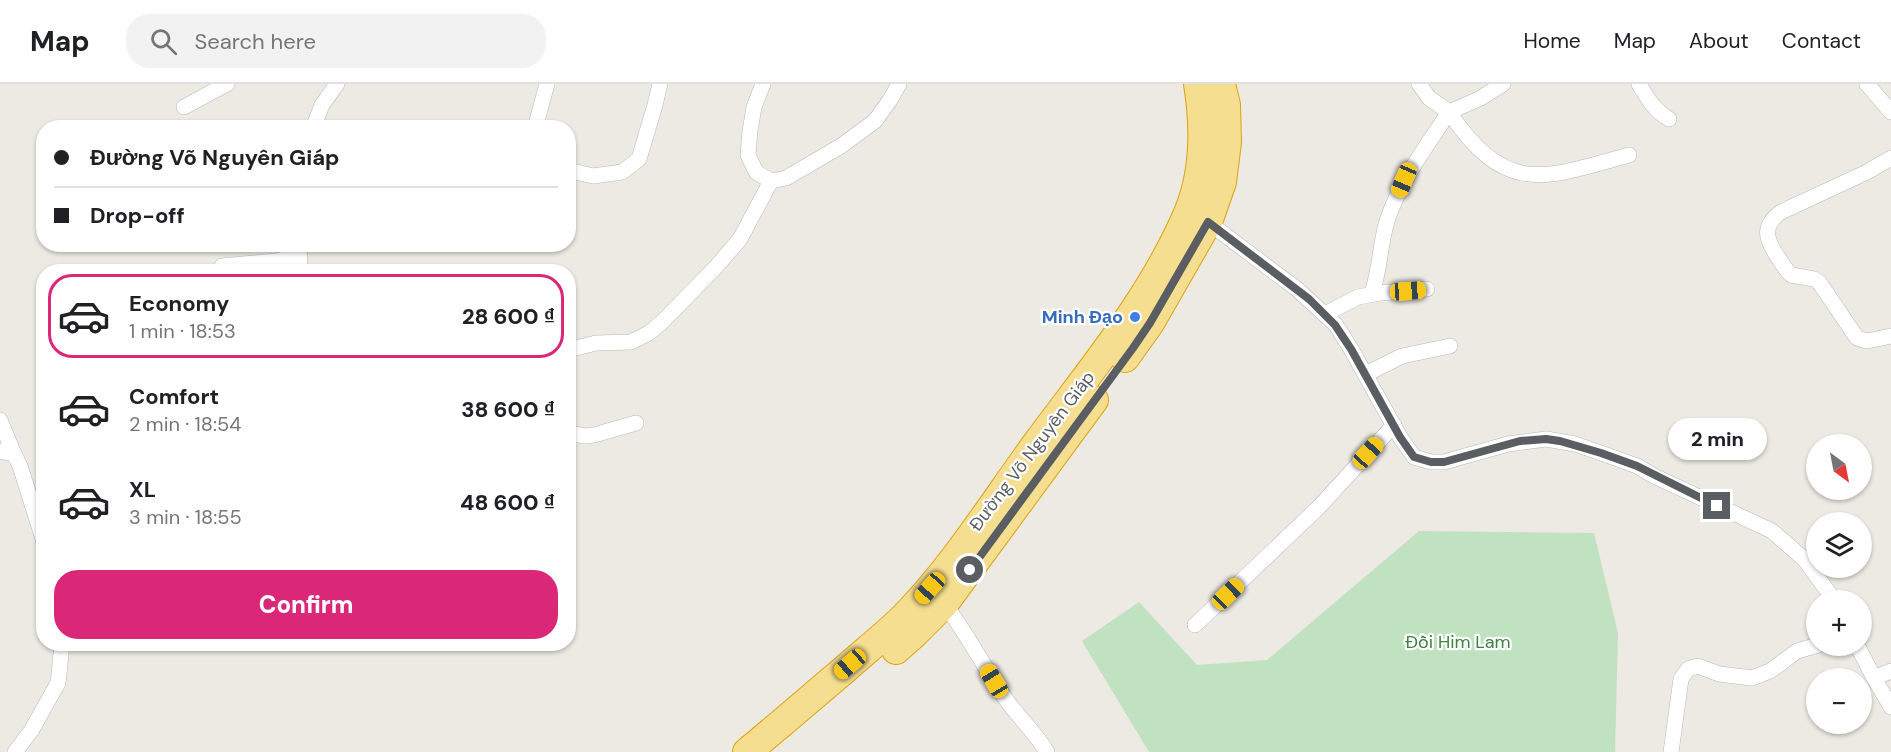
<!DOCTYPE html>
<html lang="en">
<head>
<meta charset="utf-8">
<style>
	:root { --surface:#fff; --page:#f2f2f2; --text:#202124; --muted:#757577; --line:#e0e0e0; --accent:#db2777 }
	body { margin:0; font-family:"DM Sans",sans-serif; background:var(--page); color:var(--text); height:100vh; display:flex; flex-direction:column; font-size:22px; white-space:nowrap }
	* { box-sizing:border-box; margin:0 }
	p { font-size:20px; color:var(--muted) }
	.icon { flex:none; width:33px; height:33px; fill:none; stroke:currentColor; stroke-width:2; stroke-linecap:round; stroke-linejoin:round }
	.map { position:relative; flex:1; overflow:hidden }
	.drawer { position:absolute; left:36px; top:180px; width:540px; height:387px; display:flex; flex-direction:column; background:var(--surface); border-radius:24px; box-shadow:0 2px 4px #0004 }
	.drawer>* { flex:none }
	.guide { position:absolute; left:36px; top:36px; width:540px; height:132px; border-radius:24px; box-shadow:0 2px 4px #0004; display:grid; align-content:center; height:132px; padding:0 18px; background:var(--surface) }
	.needle { width:39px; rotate:148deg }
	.buttons { position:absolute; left:1806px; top:350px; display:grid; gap:12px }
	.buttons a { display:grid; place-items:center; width:66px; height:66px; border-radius:50%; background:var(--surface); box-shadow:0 2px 4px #0004; font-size:30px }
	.end { position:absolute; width:27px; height:27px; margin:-14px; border:8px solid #5a5e62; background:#fff; box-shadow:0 0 0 3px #fff }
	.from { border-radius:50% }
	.bubble { position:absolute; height:42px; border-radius:21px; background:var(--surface); box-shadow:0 2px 4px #0004; font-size:20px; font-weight:800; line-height:42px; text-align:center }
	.car { position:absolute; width:18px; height:36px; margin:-18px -9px; border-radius:8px; box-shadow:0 0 4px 2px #0007; background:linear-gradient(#f5c518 24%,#345 0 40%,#f5c518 0 76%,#345 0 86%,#f5c518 0) }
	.guide b { display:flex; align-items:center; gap:21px; height:57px; font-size:22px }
	.guide b+b { border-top:2px solid var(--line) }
	.guide i { width:15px; height:15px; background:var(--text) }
	ul { padding:10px 0 0; list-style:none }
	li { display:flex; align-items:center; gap:18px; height:84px; margin:0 12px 9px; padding:0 6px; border:3px solid transparent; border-radius:24px }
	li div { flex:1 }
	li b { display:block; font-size:22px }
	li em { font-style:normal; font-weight:800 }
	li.current { border-color:var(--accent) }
	li>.icon { width:54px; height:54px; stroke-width:1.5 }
	.primary-button { display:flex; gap:12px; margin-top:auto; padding:12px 18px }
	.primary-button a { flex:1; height:69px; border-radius:24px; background:var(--accent); color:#fff; font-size:24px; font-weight:800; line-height:69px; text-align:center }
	header { display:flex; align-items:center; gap:36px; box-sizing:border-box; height:84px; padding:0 30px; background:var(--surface); border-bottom:2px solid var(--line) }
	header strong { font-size:28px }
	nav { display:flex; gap:33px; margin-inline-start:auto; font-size:21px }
	.search { width:420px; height:54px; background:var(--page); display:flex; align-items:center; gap:15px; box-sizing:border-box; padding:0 21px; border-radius:24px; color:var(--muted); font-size:22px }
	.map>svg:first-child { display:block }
	.green { fill:#c0e2c1 }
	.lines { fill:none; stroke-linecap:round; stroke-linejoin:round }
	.street-casing { stroke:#b5b8bc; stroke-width:16 }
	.highway-casing { stroke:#dea210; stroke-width:30 }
	.street { stroke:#fff; stroke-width:15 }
	.highway { stroke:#f5de90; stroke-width:28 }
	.route { stroke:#5a5e62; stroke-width:8 }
	.shop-dot { fill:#3f7fe0; stroke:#fff; stroke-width:2 }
	.labels { text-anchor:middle; stroke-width:4.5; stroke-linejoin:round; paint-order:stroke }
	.shop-label { font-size:18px; font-weight:bold; fill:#366cbe; stroke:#fff; text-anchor:end }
	.street-label { font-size:18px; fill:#5a5e62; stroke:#fff }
	.park-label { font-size:18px; fill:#3b813f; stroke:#fff }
</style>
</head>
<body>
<header>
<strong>Map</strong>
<div class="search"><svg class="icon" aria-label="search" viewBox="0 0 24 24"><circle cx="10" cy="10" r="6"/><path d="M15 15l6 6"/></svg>Search here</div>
<nav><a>Home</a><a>Map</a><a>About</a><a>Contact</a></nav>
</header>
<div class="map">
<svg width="1891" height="668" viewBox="0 0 1891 668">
	<rect width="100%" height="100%" fill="#eceae2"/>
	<polygon class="green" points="1419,447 1594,449 1618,549 1615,668 1149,668 1082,557 1139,518 1197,581 1267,576"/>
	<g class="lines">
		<g class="street-casing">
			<g id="street">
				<polyline points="763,0 754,23 750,47 748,71 756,88 771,97 786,94 841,62 875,37 890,16 899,0"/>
				<polyline points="1419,0 1429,14 1449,28 1481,14 1503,0"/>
				<path d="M1639 0C1647 14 1655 27 1669 35"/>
				<polyline points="1867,0 1891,28"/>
				<polyline points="184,23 227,0"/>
				<polyline points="313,44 322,21 337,0"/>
				<polyline points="535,44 547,0"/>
				<path d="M1891 74 1865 89 1781 128C1760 143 1767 157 1779 175 1783 181 1786 186 1791 191L1814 195 1819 198 1857 254 1867 257 1891 252"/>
				<polyline points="568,86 593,92 622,88 639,75 655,21 660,0"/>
				<polyline points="1205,136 1297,205 1336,241 1351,265 1400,353 1414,373 1431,378 1444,378 1508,360 1546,355 1575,360 1601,369 1637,382 1654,392 1772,447 1804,475 1834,516"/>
				<polyline points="299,160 300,188"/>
				<polyline points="222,182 276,177 299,171"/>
				<path d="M1372 209C1380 186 1380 160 1387 137 1400 97 1426 63 1449 28 1506 112 1543 95 1629 71"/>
				<polyline points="1325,230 1358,213 1380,209 1427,205"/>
				<polyline points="568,266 596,259 631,258 649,249 662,238 715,184 740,155 771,97"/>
				<polyline points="1366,290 1402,272 1450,262"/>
				<polyline points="0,336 14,370"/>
				<polyline points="568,349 585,352 594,351 636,339"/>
				<polyline points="0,367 14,370 20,382 44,458"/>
				<path d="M942 517C966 547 983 582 1005 614 1018 633 1035 648 1047 668"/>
				<polyline points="1195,541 1319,423 1394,341"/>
				<polyline points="1857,561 1874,594 1891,623"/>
				<polyline points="1874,594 1891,587"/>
				<polyline points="15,668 31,647 58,599 62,560"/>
				<polyline points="1671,668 1681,595 1688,585 1698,582 1719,590 1752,594 1770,587 1797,567 1818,561"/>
			</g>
		</g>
		<g class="highway-casing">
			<g id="highway">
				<polyline points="1125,274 1150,239 1208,138 1222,98 1227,58 1226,21 1221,0"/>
				<polyline points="896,566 914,550 944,520 1094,316"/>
				<path d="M747 668C780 641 812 613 844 586 864 568 886 551 905 532 955 481 997 413 1039 356 1093 283 1152 213 1188 129 1205 88 1205 43 1198 0"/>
			</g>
		</g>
		<use href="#street" class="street"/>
		<use href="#highway" class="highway"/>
	</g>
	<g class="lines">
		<polyline class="route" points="970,486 1133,264 1150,239 1208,138 1309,215 1335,241 1351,265 1400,353 1414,373 1431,378 1444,378 1520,357 1546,355 1560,357 1601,369 1637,382 1717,422"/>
	</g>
	<circle class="shop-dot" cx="1135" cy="233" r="6"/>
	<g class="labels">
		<g class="shop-label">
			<text x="1123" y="239">Minh Đạo</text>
		</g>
		<g class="street-label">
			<text transform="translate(1032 367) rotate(-53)" y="6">Đường Võ Nguyên Giáp</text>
		</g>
		<g class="park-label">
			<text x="1458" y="564">Đồi Him Lam</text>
		</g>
	</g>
</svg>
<div class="buttons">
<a><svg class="needle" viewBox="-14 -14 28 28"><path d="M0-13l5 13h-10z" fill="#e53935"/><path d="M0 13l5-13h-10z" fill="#757577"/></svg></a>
<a><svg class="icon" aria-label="layers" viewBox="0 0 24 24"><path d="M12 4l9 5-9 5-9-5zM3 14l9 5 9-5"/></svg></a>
<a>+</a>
<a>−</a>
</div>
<i class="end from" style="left:970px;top:486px"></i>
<i class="end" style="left:1717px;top:422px"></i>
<div class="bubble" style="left:1668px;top:334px;width:99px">2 min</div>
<i class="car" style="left:1404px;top:96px;rotate:203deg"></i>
<i class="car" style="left:1408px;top:207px;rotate:86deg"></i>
<i class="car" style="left:1368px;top:369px;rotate:42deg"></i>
<i class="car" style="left:930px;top:504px;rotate:222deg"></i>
<i class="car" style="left:1228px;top:510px;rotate:46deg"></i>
<i class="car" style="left:850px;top:580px;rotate:229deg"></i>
<i class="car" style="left:994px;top:597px;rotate:329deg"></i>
<div class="guide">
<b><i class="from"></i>Đường Võ Nguyên Giáp</b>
<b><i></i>Drop-off</b>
</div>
<section class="drawer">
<ul>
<li class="current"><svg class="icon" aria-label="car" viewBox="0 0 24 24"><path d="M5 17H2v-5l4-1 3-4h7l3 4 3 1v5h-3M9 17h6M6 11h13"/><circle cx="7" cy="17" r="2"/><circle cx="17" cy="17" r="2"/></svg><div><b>Economy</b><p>1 min · 18:53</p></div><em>28 600 ₫</em></li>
<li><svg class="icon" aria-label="car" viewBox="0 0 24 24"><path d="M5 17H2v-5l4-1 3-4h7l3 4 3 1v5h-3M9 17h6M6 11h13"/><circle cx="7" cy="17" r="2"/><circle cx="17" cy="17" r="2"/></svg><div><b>Comfort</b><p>2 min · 18:54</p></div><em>38 600 ₫</em></li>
<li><svg class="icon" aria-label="car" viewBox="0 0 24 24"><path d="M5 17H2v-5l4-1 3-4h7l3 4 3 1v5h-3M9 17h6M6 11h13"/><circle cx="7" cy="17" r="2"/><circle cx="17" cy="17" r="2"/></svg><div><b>XL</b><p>3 min · 18:55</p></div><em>48 600 ₫</em></li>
</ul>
<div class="primary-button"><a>Confirm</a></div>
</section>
</div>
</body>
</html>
